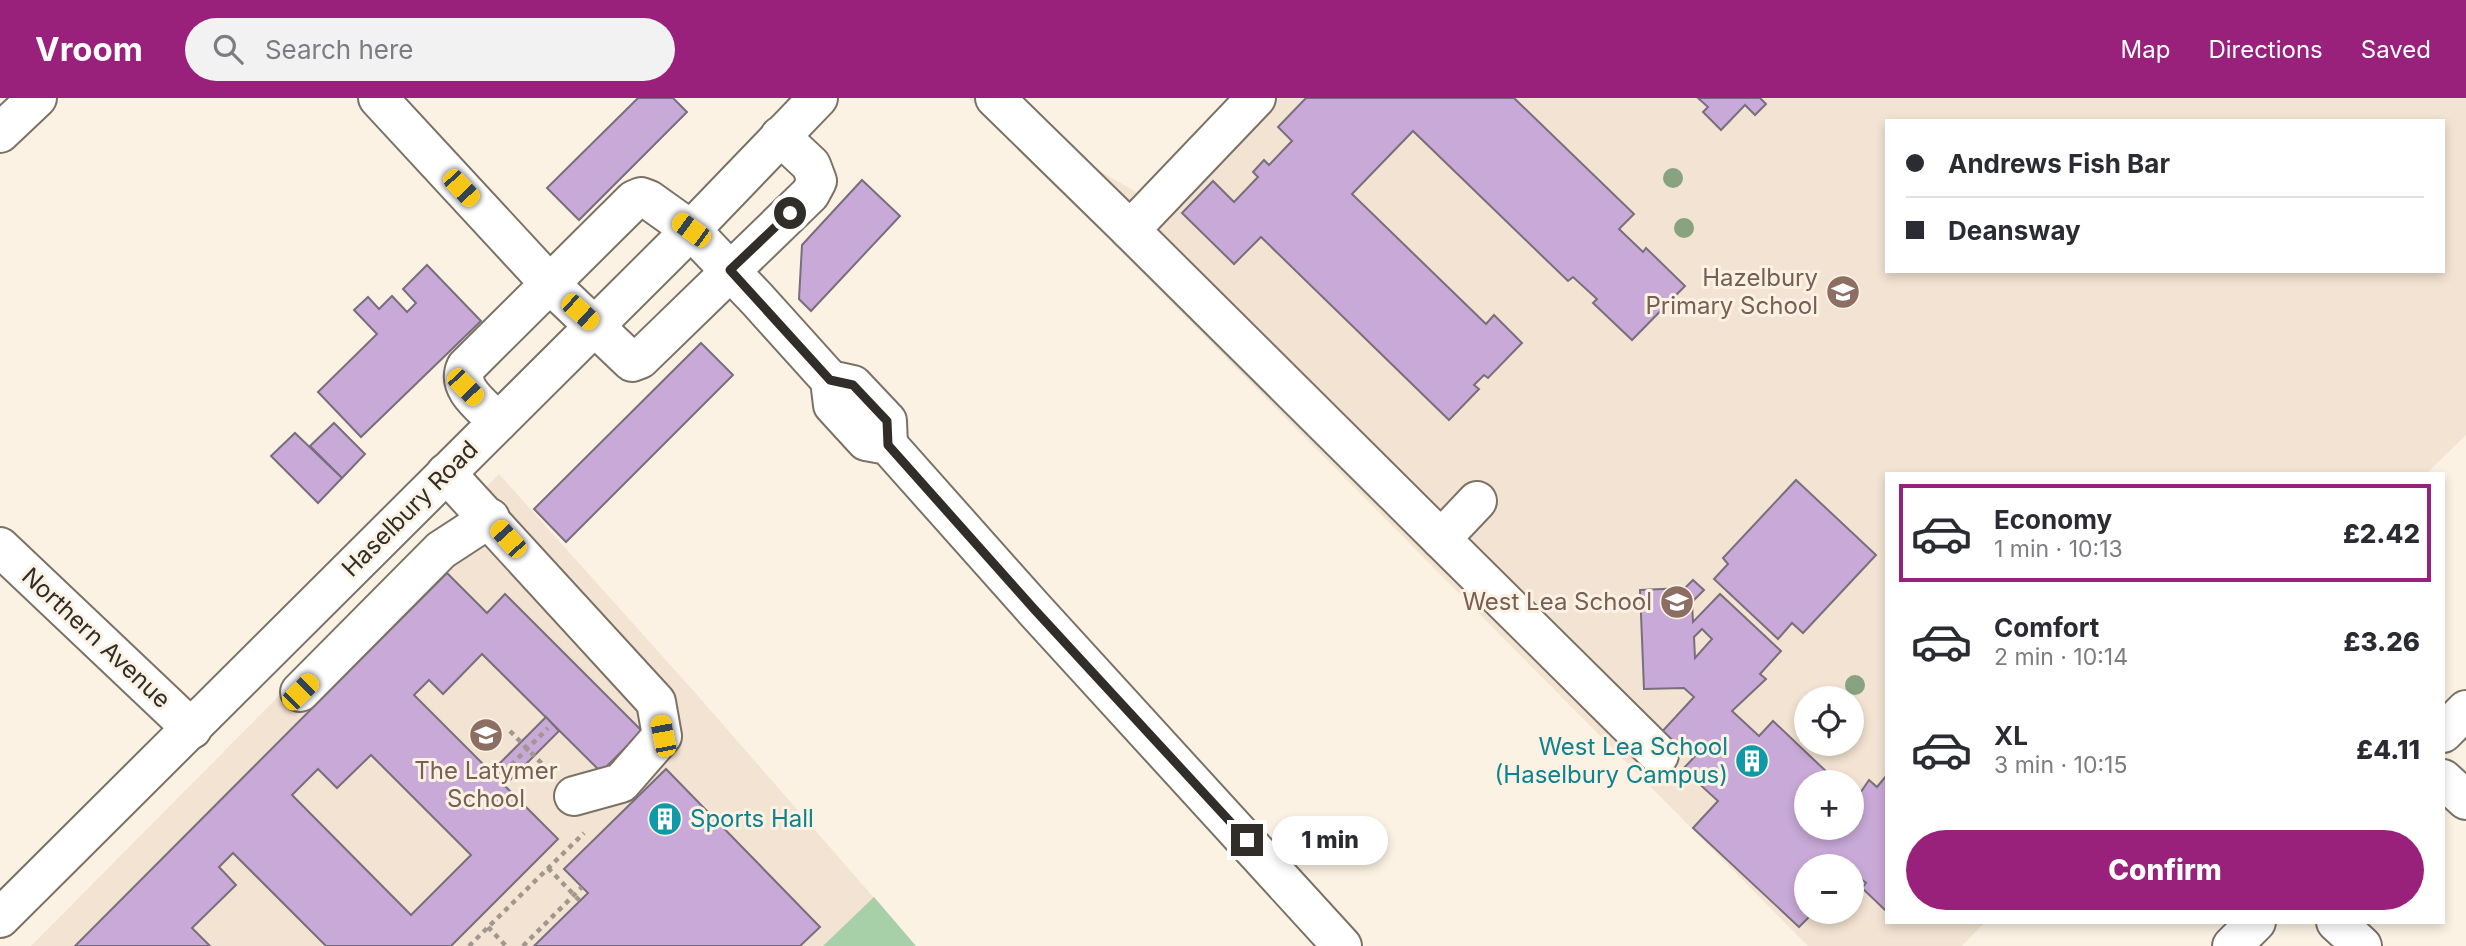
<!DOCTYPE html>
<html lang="en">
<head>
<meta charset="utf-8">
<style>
	:root { --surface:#fff; --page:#f2f2f3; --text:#2b2b33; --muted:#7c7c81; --line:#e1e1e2; --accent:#9a217b }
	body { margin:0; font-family:Inter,sans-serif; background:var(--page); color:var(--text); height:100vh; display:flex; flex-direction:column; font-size:26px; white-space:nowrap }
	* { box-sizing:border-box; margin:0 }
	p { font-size:23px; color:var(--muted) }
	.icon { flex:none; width:38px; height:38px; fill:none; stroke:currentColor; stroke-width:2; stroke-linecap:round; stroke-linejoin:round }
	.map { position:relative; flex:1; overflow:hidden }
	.details { position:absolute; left:1885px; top:374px; width:560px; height:452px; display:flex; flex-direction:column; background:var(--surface); border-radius:0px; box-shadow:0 4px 10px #0003 }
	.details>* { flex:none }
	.guide { position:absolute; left:1885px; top:21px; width:560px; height:154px; border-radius:0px; box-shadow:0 4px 10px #0003; display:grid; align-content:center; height:154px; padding:0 21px; background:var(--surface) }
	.tools { position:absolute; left:1794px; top:588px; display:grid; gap:14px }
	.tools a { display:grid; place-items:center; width:70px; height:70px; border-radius:50%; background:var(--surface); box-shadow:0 4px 10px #0003; font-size:35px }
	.end { position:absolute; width:32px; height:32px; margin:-16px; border:9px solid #312d28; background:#fff; box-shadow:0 0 0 4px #fff }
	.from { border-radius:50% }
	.bubble { position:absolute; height:49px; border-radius:24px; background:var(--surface); box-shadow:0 4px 10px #0003; font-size:23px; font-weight:800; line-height:49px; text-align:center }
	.car { position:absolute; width:21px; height:42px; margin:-21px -10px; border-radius:9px; box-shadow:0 0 5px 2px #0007; background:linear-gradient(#f5c518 24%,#345 0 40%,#f5c518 0 76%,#345 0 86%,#f5c518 0) }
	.guide b { display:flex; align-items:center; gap:24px; height:66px; font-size:26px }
	.guide b+b { border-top:2px solid var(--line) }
	.guide i { width:18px; height:18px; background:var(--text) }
	ul { padding:12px 0 0; list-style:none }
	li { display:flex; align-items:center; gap:21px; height:98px; margin:0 14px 10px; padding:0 7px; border:4px solid transparent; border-radius:0px }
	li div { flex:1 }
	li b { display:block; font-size:26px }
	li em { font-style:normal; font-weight:800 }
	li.on { border-color:var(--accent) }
	li>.icon { width:63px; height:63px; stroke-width:1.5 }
	.button { display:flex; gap:14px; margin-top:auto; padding:14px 21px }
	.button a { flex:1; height:80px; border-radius:42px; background:var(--accent); color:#fff; font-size:28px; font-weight:800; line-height:80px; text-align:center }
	header { display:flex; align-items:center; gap:42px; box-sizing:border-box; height:98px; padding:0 35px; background:var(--accent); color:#fff }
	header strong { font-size:33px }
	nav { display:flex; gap:38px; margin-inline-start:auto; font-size:24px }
	.search { width:490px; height:63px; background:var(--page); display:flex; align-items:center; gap:18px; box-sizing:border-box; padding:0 24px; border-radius:38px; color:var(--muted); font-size:26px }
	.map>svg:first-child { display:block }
	.education { fill:#f3e3d2; fill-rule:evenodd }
	.green { fill:#a7cfa8 }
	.building { fill:#c8a9d7; stroke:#776f7b; stroke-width:2; fill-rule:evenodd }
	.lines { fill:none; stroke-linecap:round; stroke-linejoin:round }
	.minor-casing { stroke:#7b7266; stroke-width:42 }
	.path { stroke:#a0988e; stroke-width:4.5; stroke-dasharray:5 5; stroke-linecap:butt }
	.minor { stroke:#fff; stroke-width:38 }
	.tree { fill:#87a380 }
	.route { stroke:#312d28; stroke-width:9 }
	.labels { text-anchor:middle; stroke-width:6; stroke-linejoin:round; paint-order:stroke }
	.education-label { font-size:24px; fill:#785e54; stroke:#fcf2e4; text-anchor:end }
	.street-label { font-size:24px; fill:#312d28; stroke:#fcf2e4 }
	.culture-label { font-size:24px; fill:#0d838f; stroke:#fcf2e4; text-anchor:end }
</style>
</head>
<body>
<header>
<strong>Vroom</strong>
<div class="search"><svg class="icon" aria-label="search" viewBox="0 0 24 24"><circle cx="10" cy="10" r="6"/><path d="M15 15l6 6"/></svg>Search here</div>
<nav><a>Map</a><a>Directions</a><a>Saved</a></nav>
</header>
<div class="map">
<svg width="2466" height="848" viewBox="0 0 2466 848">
	<rect width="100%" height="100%" fill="#fcf2e4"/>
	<g class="education">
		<path d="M969 0H1024L1098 72 1143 98 1235 0H2466V337L2426 376H1886V824H1985L1962 848H1808ZM1886 23H2443V173H1886ZM1806 600H1852V646H1806ZM1806 684H1852V730H1806ZM1806 768H1852V814H1806Z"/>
		<polygon points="499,376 699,599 916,848 31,848"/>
	</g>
	<polygon class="green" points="874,799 916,848 823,848"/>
	<g class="building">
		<polygon points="638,0 673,0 687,14 579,122 547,90"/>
		<polygon points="1306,0 1514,0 1634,116 1619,131 1643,154 1646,150 1685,188 1632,242 1593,205 1597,201 1573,179 1568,183 1413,33 1352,96 1486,226 1494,217 1522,245 1488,280 1484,277 1474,287 1479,291 1449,322 1261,139 1234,166 1182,115 1213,83 1234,104 1258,79 1253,74 1264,62 1269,67 1292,43 1278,29"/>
		<polygon points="1698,0 1760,0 1766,6 1755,17 1745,7 1721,32 1703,14 1708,9"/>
		<polygon points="862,82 900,118 811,213 799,201 802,147"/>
		<polygon points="427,167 481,223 361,339 318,294 377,236 354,212 368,199 379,211 392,198 407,214 416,205 403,191"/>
		<polygon points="701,245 733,277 566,444 534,411"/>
		<polygon points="334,325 365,356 342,380 310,348"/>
		<polygon points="295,335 342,380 318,405 271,358"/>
		<polygon points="1796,382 1876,457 1803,535 1792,525 1778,541 1714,481 1728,466 1723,460"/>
		<path d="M447 475 487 515 505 496 642 633 601 674 482 556 443 596 429 582 414 597 558 741 451 848H326L233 755 219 769 236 787 192 830 210 848H75ZM371 657 471 757 411 817 292 697 318 671 337 690Z"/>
		<path d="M1693 482 1704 492 1692 504 1693 524 1720 496 1781 553 1760 576 1766 581 1732 613 1759 638 1773 623 1830 677 1823 684H1806V730H1852V707L1869 682 1877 689 1886 678V813L1862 790 1866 785 1852 774V768H1806V814H1814L1799 829 1693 730 1718 703 1683 671 1700 653 1687 642 1675 655 1658 638 1694 599 1684 590 1644 591 1640 492 1685 490ZM1702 531 1712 541 1695 560 1694 539Z"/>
		<polygon points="546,619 559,633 504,688 491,674"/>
		<polygon points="666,671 820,829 800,848 534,848 588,795 564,771"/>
	</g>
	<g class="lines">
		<g class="minor-casing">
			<g id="minor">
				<polyline points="378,0 550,186 632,264 640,261 810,96 817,83 811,67 780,38"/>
				<polyline points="995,0 1130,132"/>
				<polyline points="1256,0 1130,132 1441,441 1477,403"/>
				<polyline points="0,35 37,0"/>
				<polyline points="830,282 853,287 887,323 888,347"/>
				<path d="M498 324C484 309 456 291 466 269L634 102 641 99 649 102 691 132 757 201 830 282 833 307 866 343 888 347 1034 511 1342 848"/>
				<polyline points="446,375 656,604 662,638 621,685 574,698"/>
				<polyline points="1441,441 1659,657"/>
				<polyline points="0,449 192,631"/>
				<polyline points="300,594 441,452 490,420"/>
				<polyline points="2443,635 2466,612"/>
				<polyline points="2443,681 2466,702"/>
				<polyline points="0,820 691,132 818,0"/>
				<polyline points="2336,824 2362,848"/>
				<polyline points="2232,848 2256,824"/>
			</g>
		</g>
		<g class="path">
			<polyline points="510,633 548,672"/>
			<polyline points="497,681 548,630"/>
			<polyline points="548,770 580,803"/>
			<polyline points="488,829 506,848"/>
			<polyline points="469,848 584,735"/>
			<polyline points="523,848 582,789"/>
		</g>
		<use href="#minor" class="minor"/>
	</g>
	<g class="tree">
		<circle cx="1673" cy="80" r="10"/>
		<circle cx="1684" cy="130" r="10"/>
		<circle cx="1855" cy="587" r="10"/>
	</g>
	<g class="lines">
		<polyline class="route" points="790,115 730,172 830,282 853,287 887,323 888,347 1034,511 1247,742"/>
	</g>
	<defs>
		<g id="school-disc" transform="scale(1.75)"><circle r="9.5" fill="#8d6e63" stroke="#fcf2e4"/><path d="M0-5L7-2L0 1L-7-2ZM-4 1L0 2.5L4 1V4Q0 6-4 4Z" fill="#fff"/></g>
		<g id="building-disc" transform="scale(1.75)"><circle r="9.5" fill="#0f9aa8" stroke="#fcf2e4"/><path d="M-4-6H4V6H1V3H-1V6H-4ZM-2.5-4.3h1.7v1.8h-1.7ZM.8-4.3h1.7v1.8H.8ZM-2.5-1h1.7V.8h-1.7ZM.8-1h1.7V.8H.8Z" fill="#fff"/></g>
	</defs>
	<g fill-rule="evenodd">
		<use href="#school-disc" x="1843" y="194"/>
		<use href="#school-disc" x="1677" y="504"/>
		<use href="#school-disc" x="486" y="637"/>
		<use href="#building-disc" x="1752" y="663"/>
		<use href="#building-disc" x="665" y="721"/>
	</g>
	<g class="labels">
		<g class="education-label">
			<text x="1818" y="188">Hazelbury<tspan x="1818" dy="28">Primary School</tspan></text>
			<text x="1652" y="512">West Lea School</text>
			<text x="486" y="681" text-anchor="middle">The Latymer<tspan x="486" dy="28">School</tspan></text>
		</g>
		<g class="street-label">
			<text transform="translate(410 411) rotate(-45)" y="8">Haselbury Road</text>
			<text transform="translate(96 540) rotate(43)" y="8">Northern Avenue</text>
		</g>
		<g class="culture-label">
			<text x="1728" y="657">West Lea School<tspan x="1728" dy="28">(Haselbury Campus)</tspan></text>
			<text x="690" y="729" text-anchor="start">Sports Hall</text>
		</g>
	</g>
</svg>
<div class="tools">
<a><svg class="icon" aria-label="locate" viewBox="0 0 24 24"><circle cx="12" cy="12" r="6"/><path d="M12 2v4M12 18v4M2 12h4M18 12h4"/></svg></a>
<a>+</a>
<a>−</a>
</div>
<i class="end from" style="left:790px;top:115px"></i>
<i class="end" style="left:1247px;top:742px"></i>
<div class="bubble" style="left:1272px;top:718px;width:116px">1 min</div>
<i class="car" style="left:461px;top:90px;rotate:137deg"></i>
<i class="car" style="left:691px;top:132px;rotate:306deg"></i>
<i class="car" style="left:580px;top:214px;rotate:132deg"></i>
<i class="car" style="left:465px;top:289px;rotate:136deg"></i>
<i class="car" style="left:508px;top:441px;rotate:318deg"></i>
<i class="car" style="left:300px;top:594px;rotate:45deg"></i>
<i class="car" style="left:663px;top:638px;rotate:349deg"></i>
<div class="guide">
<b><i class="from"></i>Andrews Fish Bar</b>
<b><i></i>Deansway</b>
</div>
<section class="details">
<ul>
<li class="on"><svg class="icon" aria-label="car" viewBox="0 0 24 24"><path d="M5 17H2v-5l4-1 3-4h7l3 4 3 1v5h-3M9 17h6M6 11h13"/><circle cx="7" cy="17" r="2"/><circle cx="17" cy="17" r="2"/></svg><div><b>Economy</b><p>1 min · 10:13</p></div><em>£2.42</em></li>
<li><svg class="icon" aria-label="car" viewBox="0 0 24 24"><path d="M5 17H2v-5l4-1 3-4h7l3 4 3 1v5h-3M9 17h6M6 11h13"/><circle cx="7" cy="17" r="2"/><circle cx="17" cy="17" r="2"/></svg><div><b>Comfort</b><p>2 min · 10:14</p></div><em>£3.26</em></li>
<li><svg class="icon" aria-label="car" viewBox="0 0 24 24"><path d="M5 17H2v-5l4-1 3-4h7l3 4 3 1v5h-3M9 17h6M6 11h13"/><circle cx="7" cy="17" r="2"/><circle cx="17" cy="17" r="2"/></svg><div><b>XL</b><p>3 min · 10:15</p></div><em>£4.11</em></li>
</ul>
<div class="button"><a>Confirm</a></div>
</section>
</div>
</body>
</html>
